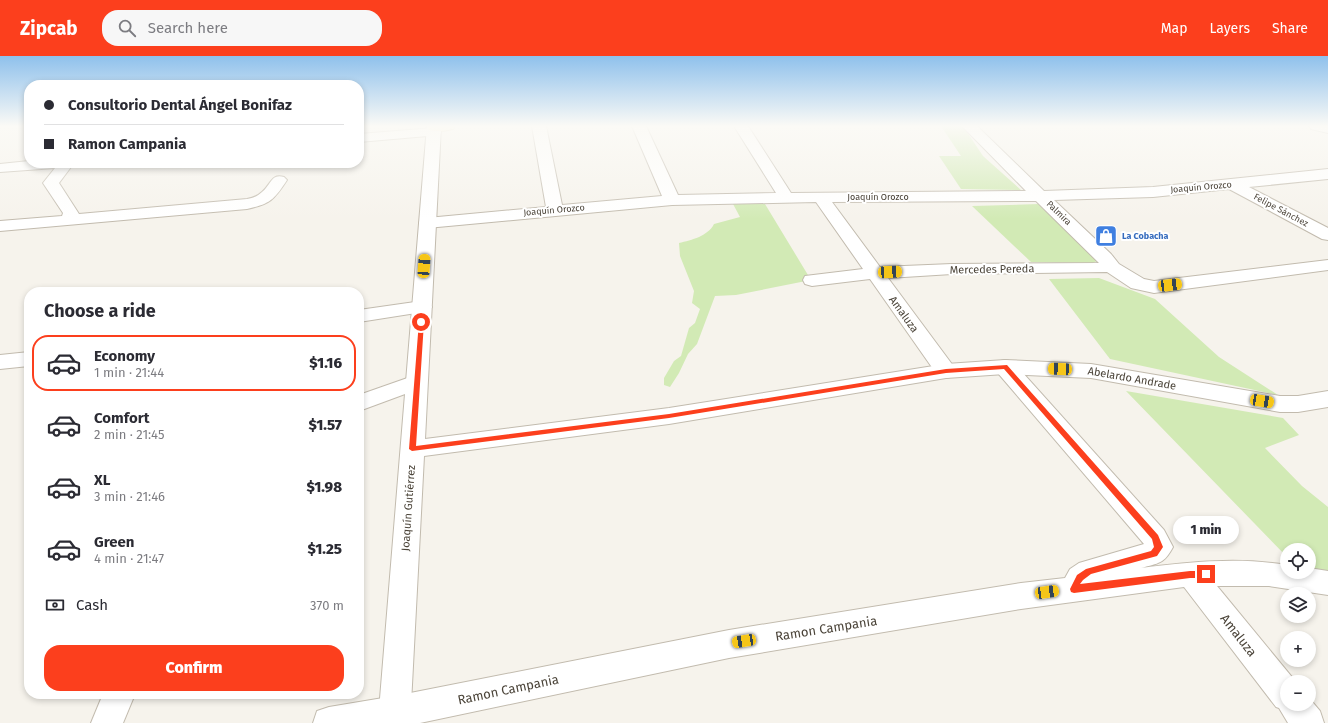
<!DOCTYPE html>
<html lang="en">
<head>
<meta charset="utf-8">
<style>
	:root { --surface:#fff; --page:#f7f7f7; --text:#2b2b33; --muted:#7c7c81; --line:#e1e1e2; --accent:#fc3f1d }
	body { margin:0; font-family:"Fira Sans",sans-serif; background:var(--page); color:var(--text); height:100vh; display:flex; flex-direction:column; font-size:15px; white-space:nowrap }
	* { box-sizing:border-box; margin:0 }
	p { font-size:13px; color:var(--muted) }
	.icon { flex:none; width:22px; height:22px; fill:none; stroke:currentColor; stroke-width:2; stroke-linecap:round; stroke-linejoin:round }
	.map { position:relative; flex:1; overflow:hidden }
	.drawer { position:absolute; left:24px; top:231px; width:340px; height:412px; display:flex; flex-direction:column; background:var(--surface); border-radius:16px; box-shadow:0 2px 6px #0003 }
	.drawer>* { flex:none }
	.guide { position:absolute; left:24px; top:24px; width:340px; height:88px; border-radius:16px; box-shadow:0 2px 6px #0003; display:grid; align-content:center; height:88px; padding:0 20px; background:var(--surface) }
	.tools { position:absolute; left:1280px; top:487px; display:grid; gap:8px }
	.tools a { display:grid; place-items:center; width:36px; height:36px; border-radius:50%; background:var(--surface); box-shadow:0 2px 6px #0003; font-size:20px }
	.end { position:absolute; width:18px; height:18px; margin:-9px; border:5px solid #fc3f1d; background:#fff; box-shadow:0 0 0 2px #fff }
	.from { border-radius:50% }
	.bubble { position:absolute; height:28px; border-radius:14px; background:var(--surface); box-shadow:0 2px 6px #0003; font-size:13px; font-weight:800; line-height:28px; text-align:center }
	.car { position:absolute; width:12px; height:24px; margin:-12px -6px; border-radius:5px; box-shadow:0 0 3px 1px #0007; background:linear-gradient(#f5c518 24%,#345 0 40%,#f5c518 0 76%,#345 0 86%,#f5c518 0) }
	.guide b { display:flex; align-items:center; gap:14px; height:38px; font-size:15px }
	.guide b+b { border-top:1px solid var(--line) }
	.guide i { width:10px; height:10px; background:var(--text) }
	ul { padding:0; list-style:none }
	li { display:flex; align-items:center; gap:12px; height:56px; margin:0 8px 6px; padding:0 12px; border:2px solid transparent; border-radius:16px }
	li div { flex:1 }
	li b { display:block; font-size:15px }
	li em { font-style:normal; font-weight:800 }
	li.selected { border-color:var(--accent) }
	li>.icon { width:36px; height:36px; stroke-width:1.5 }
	h2 { padding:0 20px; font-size:18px; line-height:48px }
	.pay { display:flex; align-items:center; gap:10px; height:44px; padding:0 20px; font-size:15px }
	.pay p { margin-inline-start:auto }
	.button { display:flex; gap:8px; margin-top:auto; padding:8px 20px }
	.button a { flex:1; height:46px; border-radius:16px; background:var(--accent); color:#fff; font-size:16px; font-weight:800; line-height:46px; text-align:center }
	header { display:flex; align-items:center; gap:24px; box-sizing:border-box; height:56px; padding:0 20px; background:var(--accent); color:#fff }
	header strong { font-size:19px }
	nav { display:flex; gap:22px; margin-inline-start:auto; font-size:14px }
	.search { width:280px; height:36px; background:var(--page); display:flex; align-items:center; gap:10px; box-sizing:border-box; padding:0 14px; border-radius:16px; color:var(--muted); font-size:15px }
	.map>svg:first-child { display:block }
	.green { fill:#d2eab5 }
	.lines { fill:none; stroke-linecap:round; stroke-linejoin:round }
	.minor-casing { stroke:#c2bbae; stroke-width:2 }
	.tertiary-casing { stroke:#c2bbae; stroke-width:2 }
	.secondary-casing { stroke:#d6c79b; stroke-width:2 }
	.minor { fill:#fff; fill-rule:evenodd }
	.tertiary { fill:#fff; fill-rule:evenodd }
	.secondary { fill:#fff3cd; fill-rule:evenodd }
	.route { fill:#fc3f1d }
	.labels { text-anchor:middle; stroke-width:4; stroke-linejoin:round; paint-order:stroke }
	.far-street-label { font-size:9px; fill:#4b4439; stroke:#fff }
	.far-shop-label { font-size:9px; font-weight:bold; fill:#366cbe; stroke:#fff; text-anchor:start }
	.street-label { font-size:11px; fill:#4b4439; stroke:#fff }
	.near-street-label { font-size:13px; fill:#4b4439; stroke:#fff }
</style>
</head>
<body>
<header>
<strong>Zipcab</strong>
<div class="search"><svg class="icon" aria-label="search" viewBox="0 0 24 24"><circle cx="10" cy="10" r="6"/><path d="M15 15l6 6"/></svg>Search here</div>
<nav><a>Map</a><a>Layers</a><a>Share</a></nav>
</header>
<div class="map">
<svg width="1328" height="667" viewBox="0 0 1328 667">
	<rect width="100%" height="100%" fill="#f6f3ec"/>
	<g class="green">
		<polygon points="941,70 963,70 983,100 1021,134 961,133 939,100 961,100"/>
		<path d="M733 148H765L811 224 736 239 715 240 697 288 688 298 679 317 670 331 664 329V322L674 305 681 300 689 272 695 267 700 253 692 247 694 235 680 200 679 187C692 184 708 180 714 168L740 161Z"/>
		<polygon points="1039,148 1095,201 1097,205 1093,207 1031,206 972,150"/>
		<polygon points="1099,222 1155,243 1219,301 1278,339 1110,303 1049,223"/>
		<polygon points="1126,335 1283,362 1299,379 1265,392 1302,430 1328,451 1328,520 1309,514 1309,494 1287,494 1287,501"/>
	</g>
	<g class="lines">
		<g class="minor-casing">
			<g id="minor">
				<path d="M532 70H546L562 149 662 140 632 70H646L678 139 776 137 734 70H748L791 137 1026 135 962 70H977L1044 135 1153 131 1328 113V123L1249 131 1328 172V184L1322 183 1229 133 1153 141 1054 144 1111 198 1119 208 1144 223 1154 225 1328 204V214L1154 237 1131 232 1107 216 952 218 888 222 957 315 954 320 946 322 938 320 870 223 812 230 805 228 803 224 805 220 863 213 816 146 672 149 427 172 421 171 419 167 421 163 427 162 546 151ZM1036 145 1099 207 952 208 880 211 832 146Z"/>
				<polygon points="1309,70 1328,70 1328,77 1311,73"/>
				<polygon points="434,72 439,73 441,76 439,79 359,86 359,78"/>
				<path d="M29 105V107H74L59 127 79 158 247 143C253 142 258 140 262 136 271 129 271 117 284 121L287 124C274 144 270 148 247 153L0 175V165L62 160 63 157 43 127 55 112 0 116V108Z"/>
				<polygon points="422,245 429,247 432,251 429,255 359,266 359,254"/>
				<polygon points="29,296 29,310 0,313 0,299"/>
				<path d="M1005 304 1013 306 1164 474 1173 491C1164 508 1159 507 1141 512 1189 506 1239 501 1287 509V516H1309V512L1328 515V539L1269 530H1217L1296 626H1287V648H1309V642L1320 655 1324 667H1288L1279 652 1276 651 1184 531 1021 553 729 602 420 667H313L317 655 329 651 395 640 729 574 1021 527 1065 522 1070 513 1079 507 1144 488 997 316 994 311 997 306Z"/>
				<polygon points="416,319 424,321 427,326 424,331 359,355 359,339"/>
				<polygon points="103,638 135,638 123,667 91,667"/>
			</g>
		</g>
		<g class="tertiary-casing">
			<polygon id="tertiary" points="427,70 441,70 425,383 669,352 946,308 1005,304 1091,308 1280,340 1298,340 1328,335 1328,351 1298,356 1280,356 1091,322 1005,318 946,322 669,368 424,400 410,667 378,667"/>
		</g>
		<g class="secondary-casing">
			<path id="secondary" d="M428 70H455L453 73C445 75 437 76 429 74Z"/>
		</g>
		<use href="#minor" class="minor"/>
		<use href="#tertiary" class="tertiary"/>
		<use href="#secondary" class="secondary"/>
	</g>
	<linearGradient id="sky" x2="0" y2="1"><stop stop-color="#8fc1ec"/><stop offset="0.43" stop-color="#fbfaf6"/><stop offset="1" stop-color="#fbfaf6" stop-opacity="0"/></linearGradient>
	<rect width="1328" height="163" fill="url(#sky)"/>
	<polygon class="route" points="419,265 424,266 416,390 669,358 946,313 1007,309 1158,479 1163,491 1157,500 1091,518 1083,524 1080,528 1190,515 1206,515 1210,518 1206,522 1190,522 1074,537 1071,536 1070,533 1077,519 1086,513 1151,495 1154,491 1152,483 1004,313 946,317 669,362 412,395 409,393"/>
	<defs>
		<g id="shop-square" transform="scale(1.15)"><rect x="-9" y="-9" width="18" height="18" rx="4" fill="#3f7fe0" stroke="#fff"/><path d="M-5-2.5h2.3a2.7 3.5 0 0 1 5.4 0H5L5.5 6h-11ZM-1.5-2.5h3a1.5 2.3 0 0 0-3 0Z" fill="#fff"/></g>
	</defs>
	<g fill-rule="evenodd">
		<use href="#shop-square" x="1106" y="180"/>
	</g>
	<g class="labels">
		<g class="far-street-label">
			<text transform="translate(1201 131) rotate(-5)" y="3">Joaquín Orozco</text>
			<text x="878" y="144">Joaquín Orozco</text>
			<text transform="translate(554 154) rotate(-5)" y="3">Joaquín Orozco</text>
			<text transform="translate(1281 154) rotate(28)" y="3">Felipe Sánchez</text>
			<text transform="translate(1059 157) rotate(44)" y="3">Palmira</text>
		</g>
		<g class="far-shop-label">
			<text x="1122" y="183">La Cobacha</text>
		</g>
		<g class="street-label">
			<text transform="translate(992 213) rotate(-1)" y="4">Mercedes Pereda</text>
			<text transform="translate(904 258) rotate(54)" y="4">Amaluza</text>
			<text transform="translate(1132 322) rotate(10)" y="4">Abelardo Andrade</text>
			<text transform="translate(408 452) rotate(-86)" y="4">Joaquín Gutiérrez</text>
		</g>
		<g class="near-street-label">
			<text transform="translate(826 572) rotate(-9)" y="5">Ramon Campania</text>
			<text transform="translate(1239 579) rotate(52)" y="5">Amaluza</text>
			<text transform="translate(508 633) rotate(-12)" y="5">Ramon Campania</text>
		</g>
	</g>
</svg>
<div class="tools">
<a><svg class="icon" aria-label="locate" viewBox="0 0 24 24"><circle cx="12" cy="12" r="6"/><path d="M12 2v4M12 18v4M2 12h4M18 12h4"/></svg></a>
<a><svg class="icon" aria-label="layers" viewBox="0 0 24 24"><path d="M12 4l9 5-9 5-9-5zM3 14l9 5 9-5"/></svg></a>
<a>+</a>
<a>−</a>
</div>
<i class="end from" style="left:421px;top:266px"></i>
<i class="end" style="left:1206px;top:518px"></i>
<div class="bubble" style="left:1173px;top:460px;width:66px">1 min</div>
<i class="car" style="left:424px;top:210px;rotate:4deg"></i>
<i class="car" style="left:890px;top:216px;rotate:87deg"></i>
<i class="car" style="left:1170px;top:229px;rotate:83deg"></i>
<i class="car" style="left:1060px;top:313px;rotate:272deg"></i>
<i class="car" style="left:1262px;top:345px;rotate:99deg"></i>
<i class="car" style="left:1047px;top:536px;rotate:82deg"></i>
<i class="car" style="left:744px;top:585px;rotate:261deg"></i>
<div class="guide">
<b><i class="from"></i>Consultorio Dental Ángel Bonifaz</b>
<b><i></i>Ramon Campania</b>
</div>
<section class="drawer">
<h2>Choose a ride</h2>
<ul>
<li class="selected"><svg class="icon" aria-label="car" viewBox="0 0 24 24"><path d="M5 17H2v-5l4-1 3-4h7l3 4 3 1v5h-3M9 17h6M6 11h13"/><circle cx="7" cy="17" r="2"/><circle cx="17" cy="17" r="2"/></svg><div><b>Economy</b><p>1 min · 21:44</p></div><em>$1.16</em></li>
<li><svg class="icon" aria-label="car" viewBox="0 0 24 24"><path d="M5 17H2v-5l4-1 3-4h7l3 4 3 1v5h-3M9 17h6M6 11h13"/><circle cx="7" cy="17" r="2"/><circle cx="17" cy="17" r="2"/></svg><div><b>Comfort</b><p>2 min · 21:45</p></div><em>$1.57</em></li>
<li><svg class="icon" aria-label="car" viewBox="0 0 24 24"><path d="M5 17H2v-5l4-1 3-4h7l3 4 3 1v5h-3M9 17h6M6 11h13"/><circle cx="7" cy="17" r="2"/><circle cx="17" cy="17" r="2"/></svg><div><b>XL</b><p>3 min · 21:46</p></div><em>$1.98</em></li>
<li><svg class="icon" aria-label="car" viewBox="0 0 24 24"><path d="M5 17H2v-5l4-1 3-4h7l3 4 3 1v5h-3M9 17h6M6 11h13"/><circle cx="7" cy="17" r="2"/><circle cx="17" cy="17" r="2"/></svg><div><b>Green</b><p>4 min · 21:47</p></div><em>$1.25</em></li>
</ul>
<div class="pay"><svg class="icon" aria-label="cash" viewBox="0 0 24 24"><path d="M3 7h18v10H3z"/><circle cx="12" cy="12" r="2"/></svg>Cash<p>370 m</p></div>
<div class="button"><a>Confirm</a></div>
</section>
</div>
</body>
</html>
